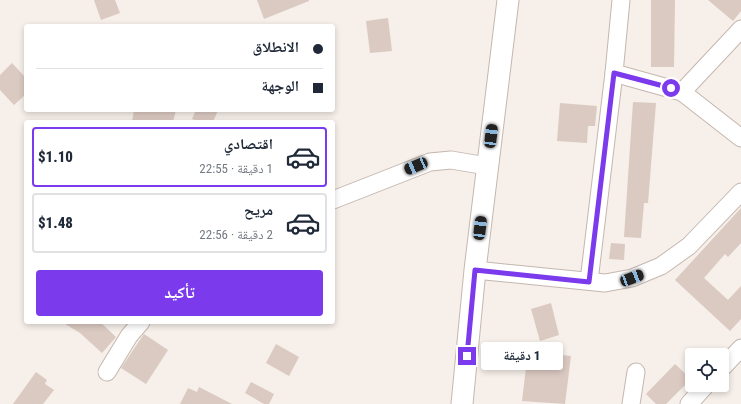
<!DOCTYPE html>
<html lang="ar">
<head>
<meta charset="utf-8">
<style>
	:root { --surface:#fff; --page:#f6f6f7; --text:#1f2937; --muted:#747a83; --line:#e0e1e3; --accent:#7c3aed }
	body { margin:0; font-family:"Roboto Condensed","Noto Naskh Arabic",sans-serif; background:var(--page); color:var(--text); direction:rtl; height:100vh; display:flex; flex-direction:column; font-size:15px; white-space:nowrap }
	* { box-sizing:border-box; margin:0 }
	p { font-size:13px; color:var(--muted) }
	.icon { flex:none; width:22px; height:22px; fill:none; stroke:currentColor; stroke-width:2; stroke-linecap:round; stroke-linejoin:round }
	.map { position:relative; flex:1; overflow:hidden; direction:ltr }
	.details { position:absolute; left:24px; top:120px; width:311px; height:204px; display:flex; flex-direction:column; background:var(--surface); border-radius:4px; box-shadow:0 2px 6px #0003; direction:rtl }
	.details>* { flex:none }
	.banner { position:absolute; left:24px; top:24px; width:311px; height:88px; border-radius:4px; box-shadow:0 2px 6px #0003; direction:rtl; display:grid; align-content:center; height:88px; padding:0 12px; background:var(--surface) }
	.tools { position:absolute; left:685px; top:348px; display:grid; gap:8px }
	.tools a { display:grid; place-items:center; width:44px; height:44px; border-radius:4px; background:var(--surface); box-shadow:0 2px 6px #0003; font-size:20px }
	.end { position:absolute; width:18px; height:18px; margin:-9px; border:5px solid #7c3aed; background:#fff; box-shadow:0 0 0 2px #fff }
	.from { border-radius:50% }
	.bubble { position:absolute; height:28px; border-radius:4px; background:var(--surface); box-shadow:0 2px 6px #0003; font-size:13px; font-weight:800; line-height:28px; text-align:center; direction:rtl }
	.car { position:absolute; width:12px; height:24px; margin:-12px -6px; border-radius:5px; box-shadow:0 0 3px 1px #0007; background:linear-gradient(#222 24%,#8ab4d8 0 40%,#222 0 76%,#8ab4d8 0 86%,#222 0) }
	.banner b { display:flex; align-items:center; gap:14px; height:38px; font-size:15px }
	.banner b+b { border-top:1px solid var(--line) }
	.banner i { width:10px; height:10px; background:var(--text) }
	ul { padding:7px 0 0; list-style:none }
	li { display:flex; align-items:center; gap:12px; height:60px; margin:0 8px 6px; padding:0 4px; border:2px solid var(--line); border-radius:4px }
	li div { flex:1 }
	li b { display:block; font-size:15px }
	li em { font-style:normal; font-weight:800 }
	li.selected { border-color:var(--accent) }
	li>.icon { width:36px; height:36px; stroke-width:1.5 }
	.button { display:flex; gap:8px; margin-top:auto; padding:8px 12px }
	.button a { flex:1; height:46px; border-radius:4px; background:var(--accent); color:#fff; font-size:16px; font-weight:800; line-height:46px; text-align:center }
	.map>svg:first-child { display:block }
	.building { fill:#dbcac2 }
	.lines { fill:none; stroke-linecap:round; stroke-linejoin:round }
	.minor-casing { stroke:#c5b7af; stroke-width:19 }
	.tertiary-casing { stroke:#c5b7af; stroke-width:23 }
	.minor { stroke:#fff; stroke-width:17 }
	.tertiary { stroke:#fff; stroke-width:21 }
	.route { stroke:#7c3aed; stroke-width:5 }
</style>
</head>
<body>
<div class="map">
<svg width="741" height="404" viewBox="0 0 741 404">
	<rect width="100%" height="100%" fill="#f6efea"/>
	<g class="building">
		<polygon points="94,0 115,0 120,13 101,20"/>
		<polygon points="257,0 309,0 309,1 264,19"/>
		<polygon points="651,0 675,0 674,67 651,67"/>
		<polygon points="708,0 741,0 741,11 733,21"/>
		<polygon points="388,18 392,51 370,53 366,21"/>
		<polygon points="12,63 26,78 26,94 14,105 0,90 0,75"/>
		<polygon points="633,102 656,103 648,203 644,203 641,238 624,237"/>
		<polygon points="560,103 597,106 595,126 588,126 587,143 557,141"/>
		<polygon points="134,110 176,110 173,122 132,122"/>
		<polygon points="196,110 218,110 213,122 200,122 192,119"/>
		<polygon points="741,208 741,243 728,257 725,254 704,278 728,300 741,286 741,319 730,331 675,280"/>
		<polygon points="611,243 625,244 624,260 609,259"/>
		<polygon points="551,303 559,335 540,341 531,309"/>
		<polygon points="62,322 100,322 116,337 102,353 80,333"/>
		<polygon points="144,334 168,350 146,384 121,368"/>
		<polygon points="276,344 299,357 289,376 266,363"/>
		<polygon points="528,351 571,356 565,404 522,401"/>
		<polygon points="675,364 691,379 666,404 656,404 646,394"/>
		<polygon points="36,372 47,380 45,384 54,390 43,404 13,404"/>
		<polygon points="251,382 274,394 269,404 264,404 245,393"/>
		<polygon points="199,387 232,404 180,404 188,388 197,392"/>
	</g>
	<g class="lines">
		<g class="minor-casing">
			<g id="minor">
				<polyline points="614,73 682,92 741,138"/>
				<polyline points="682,92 741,29"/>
				<polyline points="333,200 430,162 451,160 487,166"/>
				<polyline points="475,270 605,283 632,278 661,266 689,246 741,192"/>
				<polyline points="589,281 614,73 621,0"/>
				<polyline points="722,368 741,348"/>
				<polyline points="107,372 129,336 141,322"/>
				<polyline points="631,404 636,372"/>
				<polyline points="689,404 706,385"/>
			</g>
		</g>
		<g class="tertiary-casing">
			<polyline id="tertiary" points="462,404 475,270 508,0"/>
		</g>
		<use href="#minor" class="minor"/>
		<use href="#tertiary" class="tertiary"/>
	</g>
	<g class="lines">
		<polyline class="route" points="467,356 475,270 589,282 614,73 671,88"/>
	</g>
</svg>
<div class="tools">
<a><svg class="icon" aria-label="locate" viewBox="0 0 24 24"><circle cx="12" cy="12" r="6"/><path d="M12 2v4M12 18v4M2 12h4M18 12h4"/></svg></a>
</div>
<i class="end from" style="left:671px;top:88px"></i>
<i class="end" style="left:467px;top:356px"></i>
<div class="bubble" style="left:481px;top:342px;width:82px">1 دقيقة</div>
<i class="car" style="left:491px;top:136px;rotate:7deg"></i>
<i class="car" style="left:416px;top:166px;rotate:247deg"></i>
<i class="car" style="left:480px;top:228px;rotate:7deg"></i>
<i class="car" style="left:632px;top:278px;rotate:69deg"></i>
<div class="banner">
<b><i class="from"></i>الانطلاق</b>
<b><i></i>الوجهة</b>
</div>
<section class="details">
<ul>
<li class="selected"><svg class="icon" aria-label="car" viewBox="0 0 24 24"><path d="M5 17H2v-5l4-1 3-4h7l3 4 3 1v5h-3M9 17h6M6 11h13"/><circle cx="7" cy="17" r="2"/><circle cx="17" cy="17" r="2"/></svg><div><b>اقتصادي</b><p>1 دقيقة · 22:55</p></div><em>$1.10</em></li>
<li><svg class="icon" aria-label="car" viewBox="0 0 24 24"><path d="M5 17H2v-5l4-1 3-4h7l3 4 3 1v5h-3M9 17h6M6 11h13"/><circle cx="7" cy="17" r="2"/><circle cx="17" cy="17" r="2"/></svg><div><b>مريح</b><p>2 دقيقة · 22:56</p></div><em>$1.48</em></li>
</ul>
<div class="button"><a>تأكيد</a></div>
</section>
</div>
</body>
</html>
